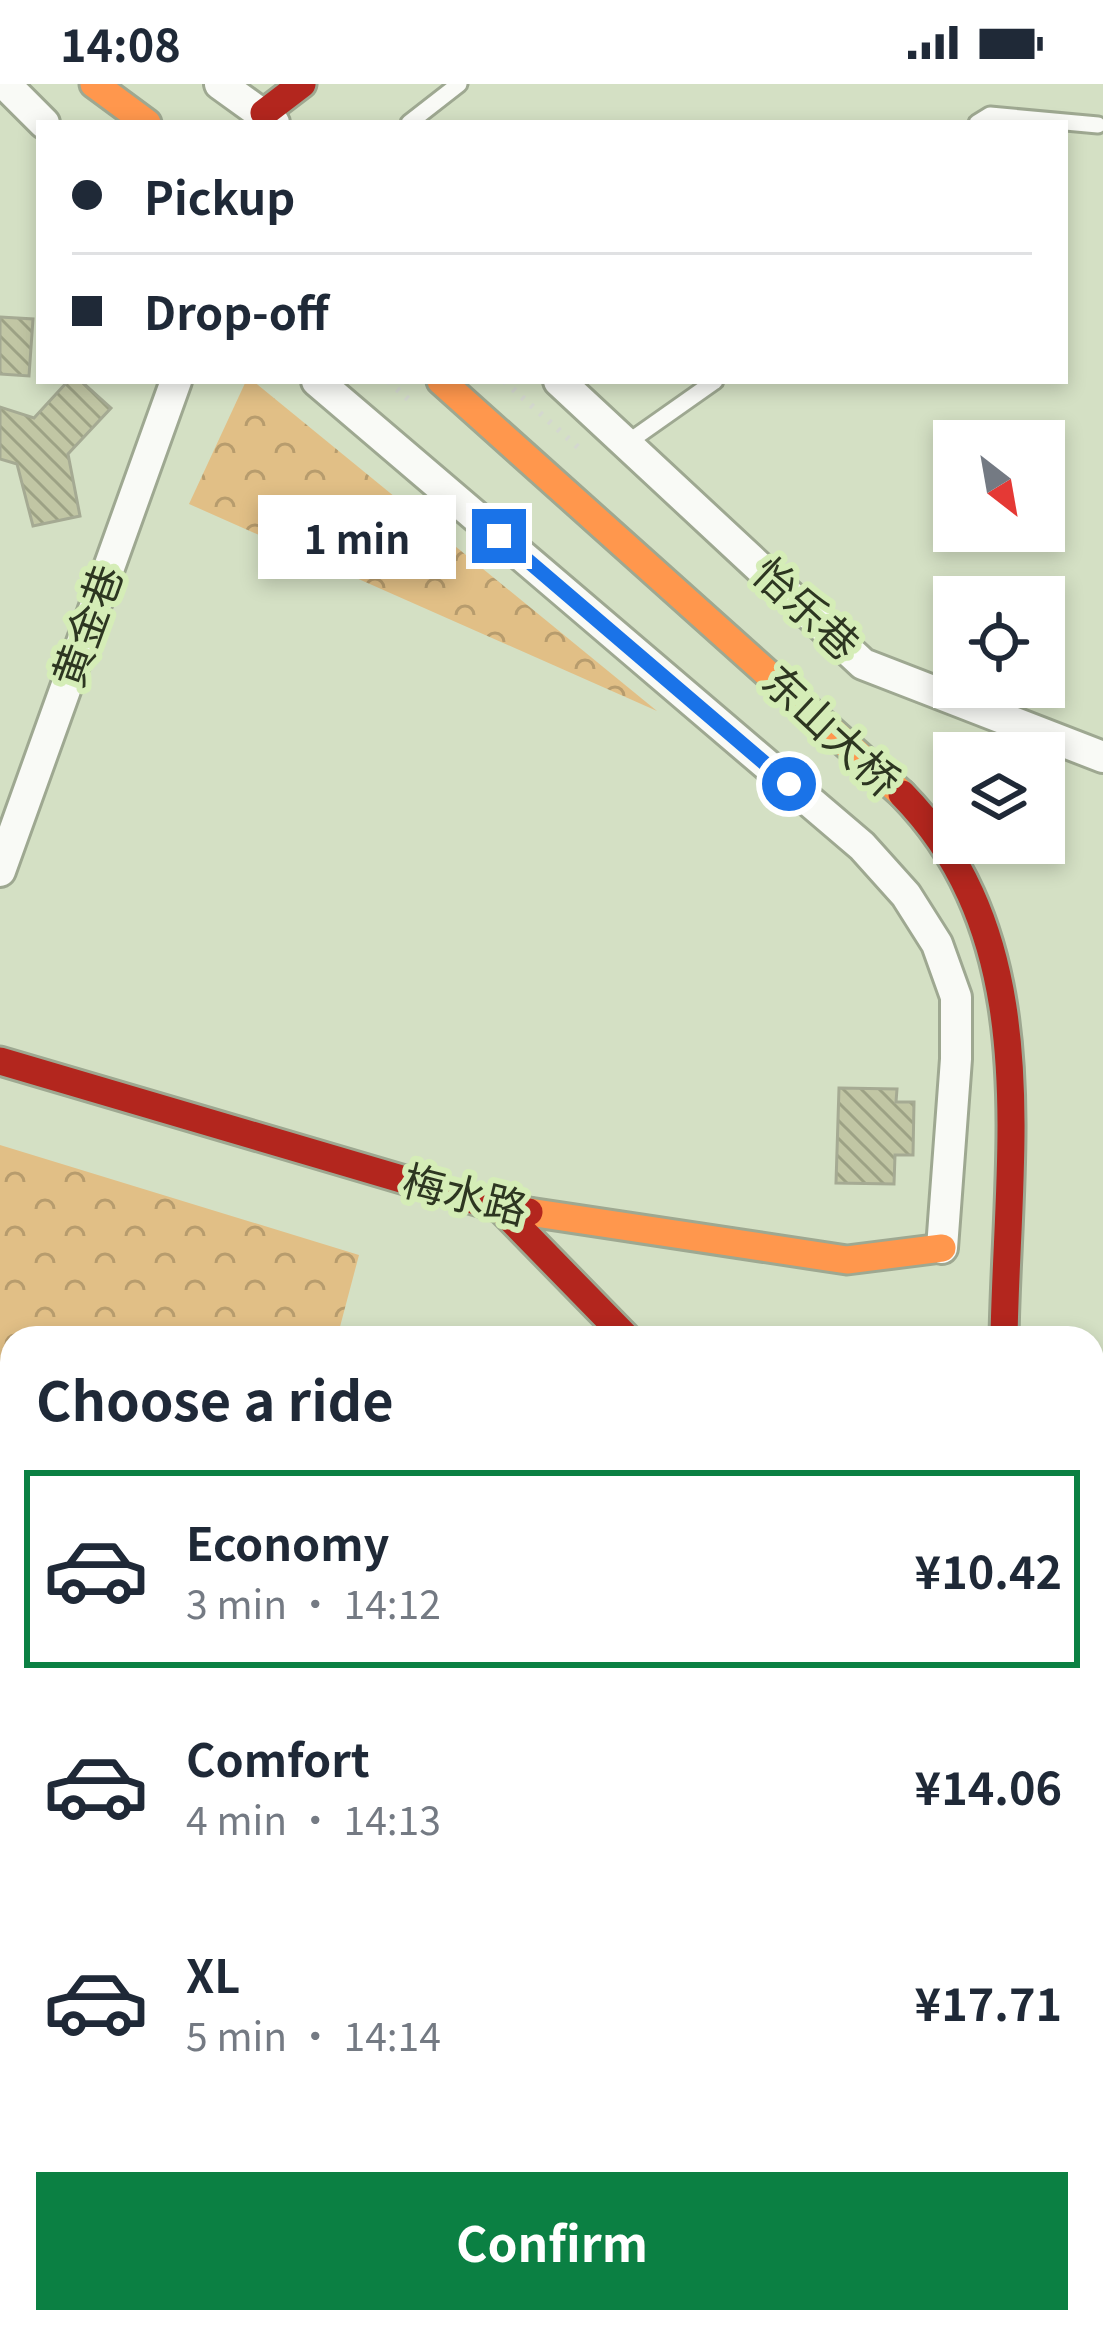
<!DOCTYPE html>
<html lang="en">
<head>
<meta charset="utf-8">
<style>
	:root { --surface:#fff; --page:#f6f6f7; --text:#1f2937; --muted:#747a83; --line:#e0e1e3; --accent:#0b8043 }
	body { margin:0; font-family:Georgia,"Noto Sans SC",serif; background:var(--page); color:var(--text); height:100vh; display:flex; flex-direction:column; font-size:45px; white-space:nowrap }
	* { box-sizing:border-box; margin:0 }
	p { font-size:39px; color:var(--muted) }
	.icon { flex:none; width:66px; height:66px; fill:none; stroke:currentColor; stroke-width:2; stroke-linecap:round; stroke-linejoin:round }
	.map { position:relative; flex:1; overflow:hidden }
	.side { position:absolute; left:0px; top:1242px; width:1104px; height:1008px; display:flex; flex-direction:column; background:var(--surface); border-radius:36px 36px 0 0; box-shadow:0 6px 18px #0003 }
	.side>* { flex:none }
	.banner { position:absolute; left:36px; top:36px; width:1032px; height:264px; border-radius:0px; box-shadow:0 6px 18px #0003; display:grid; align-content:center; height:264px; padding:0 36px; background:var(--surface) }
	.needle { width:78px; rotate:149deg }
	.buttons { position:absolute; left:933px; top:336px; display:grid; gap:24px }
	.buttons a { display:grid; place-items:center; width:132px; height:132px; border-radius:0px; background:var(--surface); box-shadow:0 6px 18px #0003; font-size:60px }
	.end { position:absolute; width:54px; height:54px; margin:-27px; border:15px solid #1a73e8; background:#fff; box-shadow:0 0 0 6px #fff }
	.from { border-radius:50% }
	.bubble { position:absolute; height:84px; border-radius:0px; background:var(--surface); box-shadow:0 6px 18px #0003; font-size:39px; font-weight:700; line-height:84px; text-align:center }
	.banner b { display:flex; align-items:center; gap:42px; height:114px; font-size:45px }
	.banner b+b { border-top:3px solid var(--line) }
	.banner i { width:30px; height:30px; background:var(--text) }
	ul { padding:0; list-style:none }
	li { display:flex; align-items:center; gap:36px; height:198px; margin:0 24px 18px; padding:0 12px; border:6px solid transparent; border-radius:0px }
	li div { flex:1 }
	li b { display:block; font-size:45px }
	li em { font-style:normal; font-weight:700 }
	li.active { border-color:var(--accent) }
	li>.icon { width:108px; height:108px; stroke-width:1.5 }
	h2 { padding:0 36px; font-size:54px; line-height:144px }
	.action { display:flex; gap:24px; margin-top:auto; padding:24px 36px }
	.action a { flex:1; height:138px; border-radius:0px; background:var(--accent); color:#fff; font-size:48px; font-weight:700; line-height:138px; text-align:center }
	.status { display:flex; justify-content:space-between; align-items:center; height:84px; padding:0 60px; background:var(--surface); direction:ltr }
	.status svg { height:33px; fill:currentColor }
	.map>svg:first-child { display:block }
	.park { fill:url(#park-crowns) }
	.water { fill:url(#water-waves) }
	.building { fill:url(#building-back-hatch); stroke:#a5aa93; stroke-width:3 }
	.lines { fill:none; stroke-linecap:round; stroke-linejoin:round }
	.lane-casing { stroke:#9ea891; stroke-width:21 }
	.street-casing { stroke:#9ea891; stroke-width:36 }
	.slow-casing { stroke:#9ea891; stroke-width:33 }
	.jam-casing { stroke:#9ea891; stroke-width:33 }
	.path { stroke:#d4d8cf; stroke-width:6; stroke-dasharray:3 9; stroke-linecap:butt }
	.lane { stroke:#f9faf6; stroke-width:15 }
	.street { stroke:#f9faf6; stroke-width:30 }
	.slow { stroke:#ff974d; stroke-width:27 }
	.jam { stroke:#b3261e; stroke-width:27 }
	.route { stroke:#1a73e8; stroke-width:15 }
	.labels { text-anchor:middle; stroke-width:12; stroke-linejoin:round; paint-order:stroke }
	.street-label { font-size:42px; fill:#2d3621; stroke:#d5edb7 }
</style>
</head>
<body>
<div class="status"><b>14:08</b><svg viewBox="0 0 49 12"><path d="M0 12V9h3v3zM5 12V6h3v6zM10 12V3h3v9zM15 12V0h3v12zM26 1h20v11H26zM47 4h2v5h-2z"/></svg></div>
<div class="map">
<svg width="1103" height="2250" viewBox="0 0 1103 2250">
	<defs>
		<pattern id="park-crowns" width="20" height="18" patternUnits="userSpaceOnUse" patternTransform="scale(3)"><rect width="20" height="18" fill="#e1bf86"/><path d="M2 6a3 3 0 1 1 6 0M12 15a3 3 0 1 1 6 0" fill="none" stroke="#b79c6d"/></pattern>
		<pattern id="water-waves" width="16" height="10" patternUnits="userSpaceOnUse" patternTransform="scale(3)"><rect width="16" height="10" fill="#b398ca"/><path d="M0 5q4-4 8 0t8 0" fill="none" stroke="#927da4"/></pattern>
		<pattern id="building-back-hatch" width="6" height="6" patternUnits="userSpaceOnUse" patternTransform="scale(3)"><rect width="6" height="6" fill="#c1c6a4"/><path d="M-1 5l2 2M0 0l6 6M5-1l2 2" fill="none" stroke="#9da285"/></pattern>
	</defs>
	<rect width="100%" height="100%" fill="#d4e0c4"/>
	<g class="park">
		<polygon points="246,297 253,297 657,627 189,420"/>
		<polygon points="0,1061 359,1171 337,1254 12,1254 12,1309 0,1306"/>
	</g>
	<polygon class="water" points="0,1306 12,1309 12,2238 1092,2238 1092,1452 1103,1452 1103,2250 0,2250"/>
	<g class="building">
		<polygon points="0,233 33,235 29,292 0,290"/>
		<polygon points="68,297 81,297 111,324 68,370 80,432 33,442 17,380 0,375 0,323 34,334"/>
		<polygon points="839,1004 897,1005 896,1018 914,1018 913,1071 895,1071 894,1100 836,1099"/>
	</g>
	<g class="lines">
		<g class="lane-casing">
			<g id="lane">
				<polyline points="409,39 459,0"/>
				<polyline points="977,39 990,31 1098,41"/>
				<polyline points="627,359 715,297"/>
			</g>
		</g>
		<g class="street-casing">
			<g id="street">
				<polyline points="5,0 44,39"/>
				<polyline points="220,0 274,39"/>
				<polyline points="317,297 862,762 906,811 937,860 956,913 956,975 942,1164"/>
				<polyline points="559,297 863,580 1103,673"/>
				<polyline points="0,787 176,297"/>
			</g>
		</g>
		<g class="slow-casing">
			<g id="slow">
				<polyline points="94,0 147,39"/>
				<polyline points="441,297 902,710"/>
				<polyline points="529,1128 847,1176 942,1164"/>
				<polyline points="983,2238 983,2250"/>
			</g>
		</g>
		<g class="jam-casing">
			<g id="jam">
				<polyline points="264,29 302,0"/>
				<path d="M902 710C1046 857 1007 1067 1004 1254"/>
				<polyline points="0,977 500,1124 529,1128"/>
				<polyline points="500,1124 627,1254"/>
				<polyline points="1092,1350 1103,1350"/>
			</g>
		</g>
		<g class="path">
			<polyline points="388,297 408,315"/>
			<polyline points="504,297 581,366"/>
		</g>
		<use href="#lane" class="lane"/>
		<use href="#street" class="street"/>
		<use href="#slow" class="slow"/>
		<use href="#jam" class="jam"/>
	</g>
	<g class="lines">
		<polyline class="route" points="499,452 789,700"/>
	</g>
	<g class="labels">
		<g class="street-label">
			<text transform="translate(806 525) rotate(43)" y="15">怡乐巷</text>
			<text transform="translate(88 542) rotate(-70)" y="15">黄金巷</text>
			<text transform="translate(831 647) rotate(43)" y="15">东山大桥</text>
			<text transform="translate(465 1111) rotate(14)" y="15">梅水路</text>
		</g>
	</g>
</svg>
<div class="buttons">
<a><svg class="needle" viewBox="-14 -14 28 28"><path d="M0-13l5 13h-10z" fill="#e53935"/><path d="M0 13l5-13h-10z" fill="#747a83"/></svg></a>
<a><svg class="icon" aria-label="locate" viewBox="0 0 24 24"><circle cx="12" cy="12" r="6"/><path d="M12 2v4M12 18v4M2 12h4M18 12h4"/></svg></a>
<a><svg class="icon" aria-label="layers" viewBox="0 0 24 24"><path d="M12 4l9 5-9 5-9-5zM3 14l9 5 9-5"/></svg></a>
</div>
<i class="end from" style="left:789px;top:700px"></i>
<i class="end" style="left:499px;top:452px"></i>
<div class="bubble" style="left:258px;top:411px;width:198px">1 min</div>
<div class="banner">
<b><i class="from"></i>Pickup</b>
<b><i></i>Drop-off</b>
</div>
<section class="side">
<h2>Choose a ride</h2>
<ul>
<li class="active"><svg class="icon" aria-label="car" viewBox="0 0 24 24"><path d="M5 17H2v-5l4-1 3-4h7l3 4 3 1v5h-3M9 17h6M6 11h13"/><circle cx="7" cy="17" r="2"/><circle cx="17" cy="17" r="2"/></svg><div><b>Economy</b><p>3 min · 14:12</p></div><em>¥10.42</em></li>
<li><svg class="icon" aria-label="car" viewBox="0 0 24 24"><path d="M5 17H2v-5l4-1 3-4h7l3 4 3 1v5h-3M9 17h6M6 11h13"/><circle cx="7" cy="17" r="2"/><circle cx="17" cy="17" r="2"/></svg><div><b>Comfort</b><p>4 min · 14:13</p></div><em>¥14.06</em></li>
<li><svg class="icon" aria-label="car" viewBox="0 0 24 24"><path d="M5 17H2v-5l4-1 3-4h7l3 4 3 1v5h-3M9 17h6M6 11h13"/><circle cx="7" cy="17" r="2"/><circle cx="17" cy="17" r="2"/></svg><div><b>XL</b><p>5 min · 14:14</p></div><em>¥17.71</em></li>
</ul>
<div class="action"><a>Confirm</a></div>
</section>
</div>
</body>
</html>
